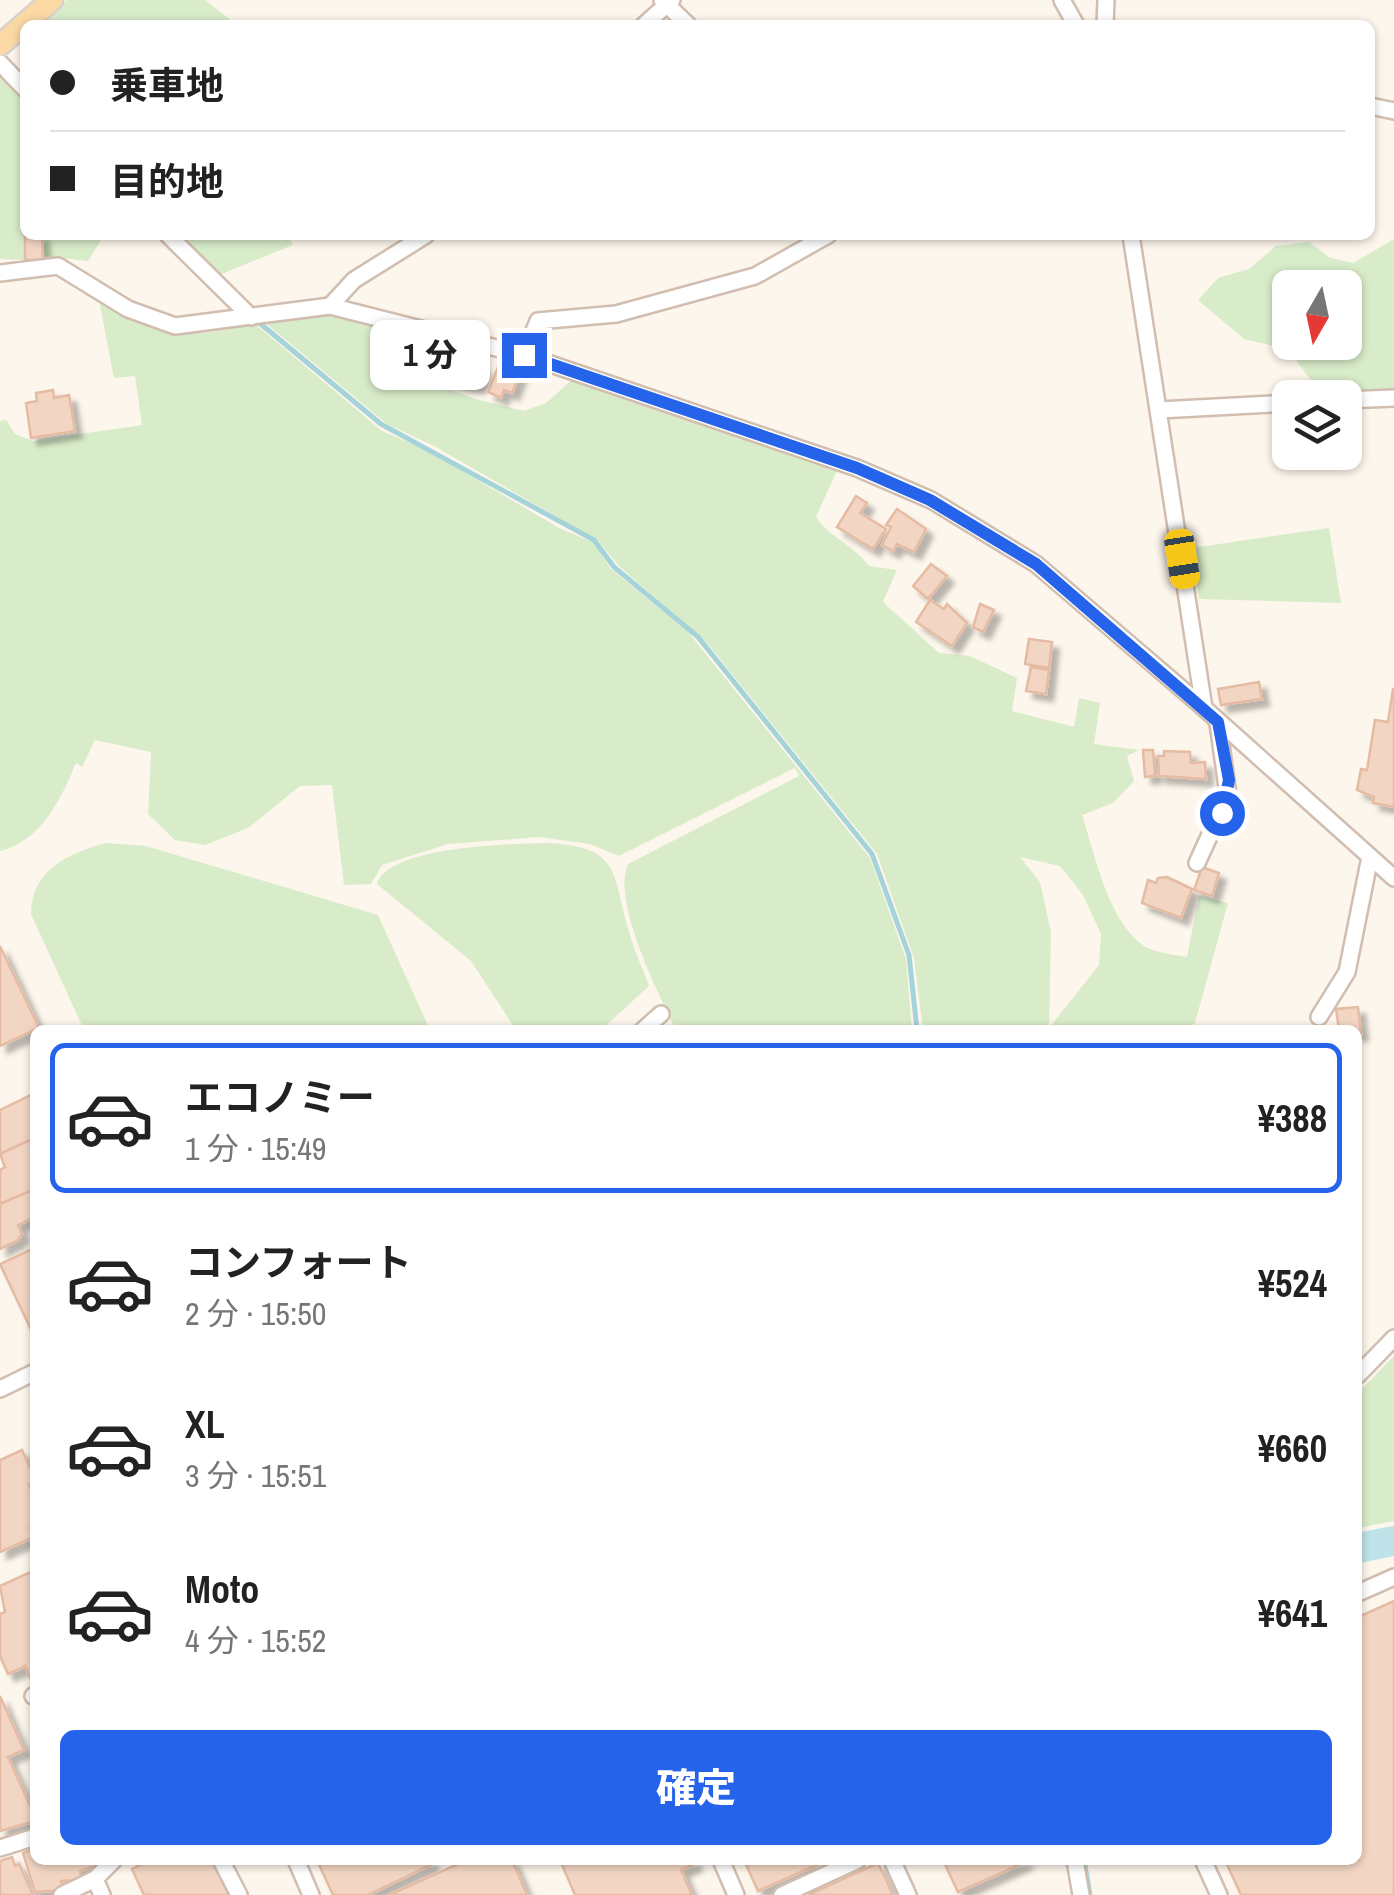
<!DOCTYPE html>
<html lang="ja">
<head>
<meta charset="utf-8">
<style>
	:root { --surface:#fff; --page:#f2f2f2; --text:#222; --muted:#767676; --line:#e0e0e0; --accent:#2563eb }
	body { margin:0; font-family:"Archivo Narrow","Noto Sans JP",sans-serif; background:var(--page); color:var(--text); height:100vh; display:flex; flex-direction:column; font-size:38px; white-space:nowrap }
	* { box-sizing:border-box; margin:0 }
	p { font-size:32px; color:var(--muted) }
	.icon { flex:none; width:55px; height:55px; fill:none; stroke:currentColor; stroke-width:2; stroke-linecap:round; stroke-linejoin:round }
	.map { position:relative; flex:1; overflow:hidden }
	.drawer { position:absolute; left:30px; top:1025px; width:1332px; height:840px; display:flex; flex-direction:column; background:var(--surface); border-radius:15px; box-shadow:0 2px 8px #0004 }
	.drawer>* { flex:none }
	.banner { position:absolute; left:20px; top:20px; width:1355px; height:220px; border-radius:15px; box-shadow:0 2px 8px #0004; display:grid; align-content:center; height:220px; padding:0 30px; background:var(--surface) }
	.needle { width:65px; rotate:189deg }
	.buttons { position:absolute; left:1272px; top:270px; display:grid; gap:20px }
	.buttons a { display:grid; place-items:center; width:90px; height:90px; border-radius:15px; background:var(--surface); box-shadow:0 2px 8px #0004; font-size:50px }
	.end { position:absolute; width:45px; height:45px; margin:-22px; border:12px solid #2563eb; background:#fff; box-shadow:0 0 0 5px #fff }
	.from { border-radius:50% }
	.bubble { position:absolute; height:70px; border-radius:15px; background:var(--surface); box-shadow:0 2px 8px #0004; font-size:32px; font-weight:800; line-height:70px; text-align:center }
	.car { position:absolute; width:30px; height:60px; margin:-30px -15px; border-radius:12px; box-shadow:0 0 8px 2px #0007; background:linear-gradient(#f5c518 24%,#345 0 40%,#f5c518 0 76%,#345 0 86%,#f5c518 0) }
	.banner b { display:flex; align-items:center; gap:35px; height:95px; font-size:38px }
	.banner b+b { border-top:2px solid var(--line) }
	.banner i { width:25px; height:25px; background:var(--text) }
	ul { padding:18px 0 0; list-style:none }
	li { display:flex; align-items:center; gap:30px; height:150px; margin:0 20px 15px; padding:0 10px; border:5px solid transparent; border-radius:15px }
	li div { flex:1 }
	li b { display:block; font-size:38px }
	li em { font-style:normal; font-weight:800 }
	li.active { border-color:var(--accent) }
	li>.icon { width:90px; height:90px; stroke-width:1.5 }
	.primary-button { display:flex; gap:20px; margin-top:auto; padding:20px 30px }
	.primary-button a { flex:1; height:115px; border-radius:15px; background:var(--accent); color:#fff; font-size:40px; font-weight:800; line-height:115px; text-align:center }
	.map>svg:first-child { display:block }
	.green { fill:#d8ecc9; fill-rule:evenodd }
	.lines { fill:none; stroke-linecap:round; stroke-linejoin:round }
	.stream { stroke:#a5d3da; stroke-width:5 }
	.river { stroke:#bfe3e8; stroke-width:30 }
	.building { fill:#f3d5c3; stroke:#e6bba3; stroke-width:2.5; filter:url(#shadow) }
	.minor-casing { stroke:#d1beb0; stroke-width:20 }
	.major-casing { stroke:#dad1cd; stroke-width:25 }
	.minor { stroke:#fff; stroke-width:15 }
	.major { stroke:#fbd9a5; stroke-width:20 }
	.route { stroke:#2563eb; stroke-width:12 }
</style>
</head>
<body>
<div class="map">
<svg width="1394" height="1895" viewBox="0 0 1394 1895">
	<defs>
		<filter id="shadow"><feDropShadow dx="7" dy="7" stdDeviation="2.5" flood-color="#0004"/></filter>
	</defs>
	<rect width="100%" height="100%" fill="#fdf6ec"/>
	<g class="green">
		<polygon points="67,0 205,0 237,25 37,25"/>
		<polygon points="0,70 25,96 25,235 104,235 88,261 43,256 42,235 25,236 25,260 0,259"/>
		<polygon points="172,235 288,235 293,245 214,277"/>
		<path d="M1394 239V392C1334 393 1322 407 1291 350L1244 339 1198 300 1218 278 1249 269 1276 246 1309 242 1330 258 1353 263ZM1290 288H1345V342H1290Z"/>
		<path d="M98 295C156 334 185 342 254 323L382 431 425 449 559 528 595 543 610 568 688 632 870 858 906 959 912 1030H676C659 995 611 901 628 864L799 776 795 768 619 856 590 844 539 837 448 844 382 865 371 884 344 885 332 785 300 786 248 828 205 845 175 840 148 814 151 752 95 740 82 767 76 763C61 799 41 841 0 851V421L6 420 15 434 33 441 142 425 135 376 114 378Z"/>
		<path d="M323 312 368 320 426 381 476 399 524 411 546 403 574 378 839 466 816 517C831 539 853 544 869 566L897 570 883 602 939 653 970 656 1017 678 1012 711 1074 727 1079 698 1100 703 1094 744 1139 750 1127 756 1134 781 1113 803 1082 815C1095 855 1107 917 1141 944 1152 953 1173 954 1187 957L1199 896 1228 903 1195 1023 1186 1030H923L914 958 877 854 707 643 620 567 597 540 434 446 387 424 262 320ZM1020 857 1060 866 1083 895 1101 934 1099 965 1049 1028 1051 932 1040 882Z"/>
		<polygon points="1329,528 1341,603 1199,599 1192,548"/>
		<path d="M106 843 146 846 378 915 430 1030H84L31 914C31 870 69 853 106 843Z"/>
		<path d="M550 843C620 848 612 871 628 928 633 948 642 967 649 986L601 1030H516L471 961 377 884C390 845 514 844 550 843Z"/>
		<polygon points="1394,1356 1394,1521 1358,1528 1358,1393"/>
	</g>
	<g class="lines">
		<g class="stream">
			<polyline points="256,320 381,424 594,540 614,567 698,637 872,854 909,955 917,1030"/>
			<polyline points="1084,1860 1090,1895"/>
		</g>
		<polyline class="river" points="1358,1548 1394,1541"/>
	</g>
	<g class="building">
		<polygon points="25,235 42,235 43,260 25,260"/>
		<polygon points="418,337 441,342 436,363 413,358"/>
		<polygon points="441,354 469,359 467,363 484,368 478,386 433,378"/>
		<polygon points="500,362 521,371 512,393 504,390 501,398 488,392"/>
		<polygon points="53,390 54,398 69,395 75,431 31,438 26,403 37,401 36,393"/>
		<polygon points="856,496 867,503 860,513 886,529 873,549 837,527"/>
		<polygon points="897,509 926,529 914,552 897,544 893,551 882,545 891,527 886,525"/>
		<polygon points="931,564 947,576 928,599 913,586"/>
		<polygon points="930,600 944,609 947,604 967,623 952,646 916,622"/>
		<polygon points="980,604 994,610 983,632 973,627"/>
		<polygon points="1029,639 1052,642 1049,668 1025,664"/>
		<polygon points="1031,667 1049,670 1046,694 1026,691"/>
		<polygon points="1259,682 1262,699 1221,705 1218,689"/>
		<polygon points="1393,689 1394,689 1394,807 1373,803 1374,797 1357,790 1361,769 1367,770 1375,720 1388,722"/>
		<polygon points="1143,750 1153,750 1155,776 1145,777"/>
		<polygon points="1164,751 1190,752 1191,763 1205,762 1206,779 1159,776 1158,756 1164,756"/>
		<polygon points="1202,867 1219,873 1212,896 1194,890"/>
		<polygon points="1167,877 1192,889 1181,918 1142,903 1148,880 1156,883 1158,878"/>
		<polygon points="0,946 39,1028 0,1046"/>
		<polygon points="1358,1007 1361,1034 1339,1030 1336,1009"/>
		<polygon points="35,1093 35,1138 0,1154 0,1110"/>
		<polygon points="30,1140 35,1150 35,1189 0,1204 0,1170 5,1167 0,1154"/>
		<polygon points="35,1189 35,1217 18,1225 22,1234 17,1241 0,1249 0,1204"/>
		<polygon points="30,1250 35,1260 34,1336 0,1264"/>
		<polygon points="22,1450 35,1479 29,1485 35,1498 35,1526 30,1528 34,1537 0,1552 0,1460"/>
		<polygon points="35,1570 35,1681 32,1682 25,1666 8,1674 0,1656 0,1614 5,1612 0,1586"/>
		<polygon points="1394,1601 1394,1895 1241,1895 1225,1860 1358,1860 1358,1617"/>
		<polygon points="0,1696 24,1750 8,1757 35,1817 35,1821 0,1831"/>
		<polygon points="35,1849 35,1860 93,1860 95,1866 80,1871 82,1880 61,1881 63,1890 35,1892 23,1853"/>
		<polygon points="12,1857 15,1866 19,1864 33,1895 0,1895 0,1861"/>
		<polygon points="150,1860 212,1860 229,1895 144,1895 132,1869"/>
		<polygon points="317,1860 431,1860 433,1864 368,1895 333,1895"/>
		<polygon points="467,1860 512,1860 527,1895 389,1895"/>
		<polygon points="560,1860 694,1860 695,1864 681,1870 692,1895 575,1895"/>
		<polygon points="744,1860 828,1860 758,1891"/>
		<polygon points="943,1860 1025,1860 1026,1862 958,1892"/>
		<polygon points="878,1863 893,1895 808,1895"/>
	</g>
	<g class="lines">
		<g class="minor-casing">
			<g id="minor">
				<polyline points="662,0 688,25"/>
				<polyline points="1062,0 1076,25"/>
				<polyline points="644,25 672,0"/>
				<polyline points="1105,25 1106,0"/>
				<polyline points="0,63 25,89"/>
				<polyline points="1370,106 1394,111"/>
				<polyline points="168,235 251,317"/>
				<polyline points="1131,235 1204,708 1394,878"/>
				<polyline points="0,273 58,266 128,309 175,326 330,306 524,355 857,468 931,500 1036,564 1204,708"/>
				<polyline points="330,306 354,280 426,235"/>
				<polyline points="524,355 538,321 616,314 755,276 828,235"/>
				<polyline points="1345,400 1394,398"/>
				<polyline points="1159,410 1290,403"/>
				<polyline points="1197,863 1228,795 1218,723"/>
				<polyline points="1319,1017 1347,972 1370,857"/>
				<polyline points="643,1030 661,1014"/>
				<polyline points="1358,1375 1394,1338"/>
				<polyline points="0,1389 35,1372"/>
				<polyline points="1358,1593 1394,1577"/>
				<polyline points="33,1696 35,1695"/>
				<polyline points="0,1848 35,1837"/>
				<polyline points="221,1860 239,1895"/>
				<polyline points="296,1860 311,1895"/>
				<polyline points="721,1860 736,1895"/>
				<polyline points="892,1860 908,1895"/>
				<polyline points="1075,1860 1081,1895"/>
				<polyline points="1203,1860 1219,1895"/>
				<polyline points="95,1879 114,1860"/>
				<polyline points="62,1895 95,1879 102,1895"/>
				<polyline points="782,1895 858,1860"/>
			</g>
		</g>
		<g class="major-casing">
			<polyline id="major" points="0,45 52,0"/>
		</g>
		<use href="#minor" class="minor"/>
		<use href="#major" class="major"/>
	</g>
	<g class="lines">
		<polyline class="route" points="524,355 857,468 930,500 1036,564 1218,722 1229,780 1222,813"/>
	</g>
</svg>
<div class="buttons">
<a><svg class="needle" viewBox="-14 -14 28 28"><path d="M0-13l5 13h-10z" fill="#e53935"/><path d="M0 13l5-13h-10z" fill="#767676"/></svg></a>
<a><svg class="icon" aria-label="layers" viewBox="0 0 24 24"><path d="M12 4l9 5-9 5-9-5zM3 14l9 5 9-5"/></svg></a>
</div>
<i class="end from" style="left:1222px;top:813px"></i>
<i class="end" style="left:524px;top:355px"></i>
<div class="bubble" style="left:370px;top:320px;width:120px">1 分</div>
<i class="car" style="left:1182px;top:559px;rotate:171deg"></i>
<div class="banner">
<b><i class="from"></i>乗車地</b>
<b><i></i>目的地</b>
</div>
<section class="drawer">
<ul>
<li class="active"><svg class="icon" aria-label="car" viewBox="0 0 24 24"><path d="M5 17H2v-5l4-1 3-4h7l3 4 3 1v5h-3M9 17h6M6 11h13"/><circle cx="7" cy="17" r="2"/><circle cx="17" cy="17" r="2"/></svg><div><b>エコノミー</b><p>1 分 · 15:49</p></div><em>¥388</em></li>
<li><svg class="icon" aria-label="car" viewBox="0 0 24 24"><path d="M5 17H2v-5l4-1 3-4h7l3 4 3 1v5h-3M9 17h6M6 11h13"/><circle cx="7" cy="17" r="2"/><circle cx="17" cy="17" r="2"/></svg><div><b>コンフォート</b><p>2 分 · 15:50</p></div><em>¥524</em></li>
<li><svg class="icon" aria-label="car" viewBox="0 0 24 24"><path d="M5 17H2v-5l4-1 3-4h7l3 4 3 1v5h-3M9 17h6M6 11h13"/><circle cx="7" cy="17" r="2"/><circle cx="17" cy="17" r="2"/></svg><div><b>XL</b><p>3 分 · 15:51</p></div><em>¥660</em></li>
<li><svg class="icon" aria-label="car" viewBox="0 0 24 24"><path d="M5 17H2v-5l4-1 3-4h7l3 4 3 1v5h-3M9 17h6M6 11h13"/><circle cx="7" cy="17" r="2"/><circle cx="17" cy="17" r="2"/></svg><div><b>Moto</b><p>4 分 · 15:52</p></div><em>¥641</em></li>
</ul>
<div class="primary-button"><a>確定</a></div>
</section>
</div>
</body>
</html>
